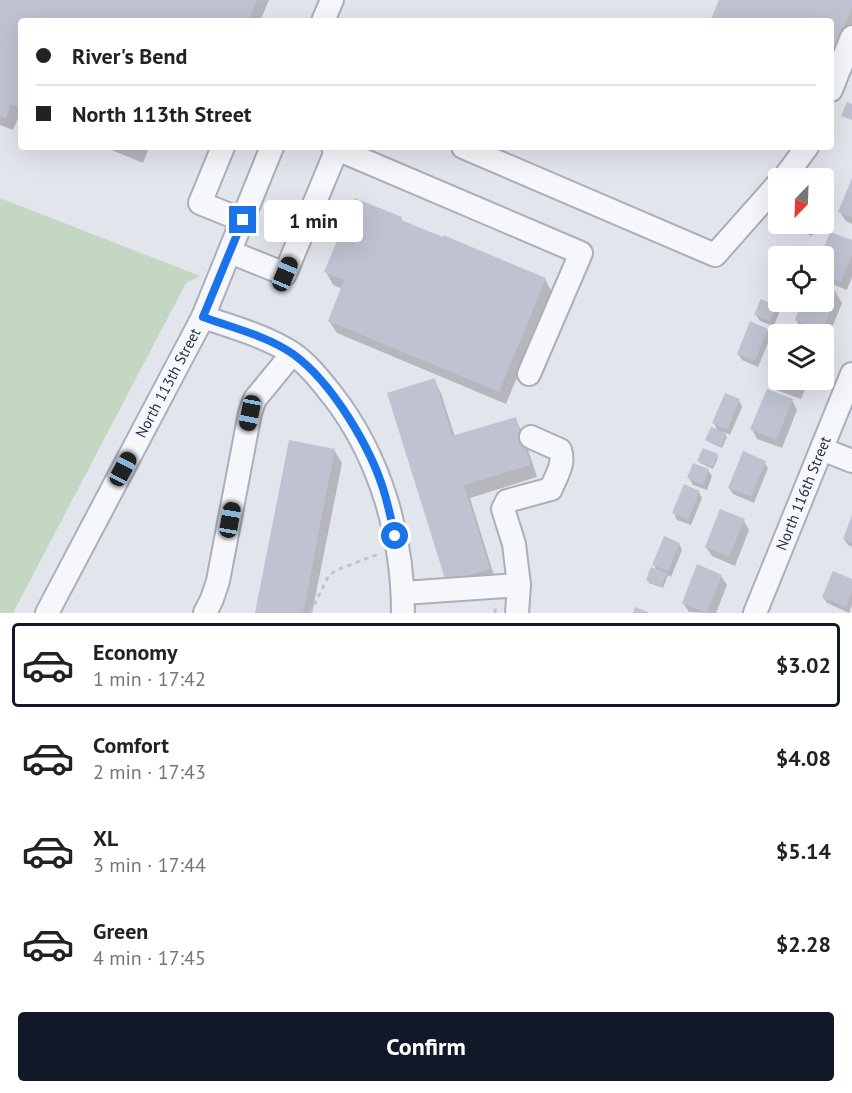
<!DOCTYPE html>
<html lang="en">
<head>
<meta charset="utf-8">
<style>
	:root { --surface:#fff; --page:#f2f2f2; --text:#222; --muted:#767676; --line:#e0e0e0; --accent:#111827 }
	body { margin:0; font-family:"PT Sans",sans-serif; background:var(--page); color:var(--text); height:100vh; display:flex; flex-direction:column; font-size:22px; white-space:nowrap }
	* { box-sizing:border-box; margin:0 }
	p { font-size:20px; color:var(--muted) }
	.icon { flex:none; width:33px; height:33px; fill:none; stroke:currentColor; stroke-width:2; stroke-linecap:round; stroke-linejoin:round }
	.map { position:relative; height:613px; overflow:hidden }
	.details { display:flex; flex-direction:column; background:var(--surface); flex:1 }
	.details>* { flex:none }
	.hud { position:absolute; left:18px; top:18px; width:816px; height:132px; border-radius:6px; box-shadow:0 6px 24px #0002; display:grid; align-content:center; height:132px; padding:0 18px; background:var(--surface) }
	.needle { width:39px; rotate:203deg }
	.buttons { position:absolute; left:768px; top:168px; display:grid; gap:12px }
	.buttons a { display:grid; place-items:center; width:66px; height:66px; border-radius:6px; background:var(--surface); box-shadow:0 6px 24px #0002; font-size:30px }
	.end { position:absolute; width:27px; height:27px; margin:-14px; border:8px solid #1a73e8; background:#fff; box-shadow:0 0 0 3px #fff }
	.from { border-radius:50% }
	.bubble { position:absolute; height:42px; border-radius:6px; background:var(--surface); box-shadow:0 6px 24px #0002; font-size:20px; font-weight:700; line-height:42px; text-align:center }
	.car { position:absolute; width:18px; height:36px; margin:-18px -9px; border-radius:8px; box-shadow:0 0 4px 2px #0007; background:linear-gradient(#222 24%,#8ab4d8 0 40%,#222 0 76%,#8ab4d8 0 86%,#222 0) }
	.hud b { display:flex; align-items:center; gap:21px; height:57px; font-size:22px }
	.hud b+b { border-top:2px solid var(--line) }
	.hud i { width:15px; height:15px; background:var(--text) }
	ul { padding:10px 0 0; list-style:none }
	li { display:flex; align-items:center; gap:18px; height:84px; margin:0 12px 9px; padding:0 6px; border:3px solid transparent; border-radius:6px }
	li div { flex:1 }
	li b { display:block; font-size:22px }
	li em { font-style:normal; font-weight:700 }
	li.selected { border-color:var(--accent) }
	li>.icon { width:54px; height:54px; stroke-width:1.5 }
	.cta { display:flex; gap:12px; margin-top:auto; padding:12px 18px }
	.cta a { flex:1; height:69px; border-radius:6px; background:var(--accent); color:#fff; font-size:24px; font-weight:700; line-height:69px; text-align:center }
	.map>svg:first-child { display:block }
	.green { fill:#c4d7c3 }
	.shadow { fill:#0003 }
	.building { fill:#bfc2d0 }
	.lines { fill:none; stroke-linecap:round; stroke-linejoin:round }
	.minor-casing { stroke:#abaebb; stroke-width:26 }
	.path { stroke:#c0c3cb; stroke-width:3; stroke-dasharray:4.5 4.5; stroke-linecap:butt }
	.minor { stroke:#f6f7fa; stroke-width:22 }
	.route { stroke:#1a73e8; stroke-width:8 }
	.labels { text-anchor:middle; stroke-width:4.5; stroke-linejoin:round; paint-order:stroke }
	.street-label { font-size:15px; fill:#282e47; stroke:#f3f5f9 }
</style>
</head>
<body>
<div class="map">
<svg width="852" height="613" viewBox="0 0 852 613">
	<rect width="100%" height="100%" fill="#e3e5ed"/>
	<polygon class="green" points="0,198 200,276 186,283 13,613 0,613"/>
	<g class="shadow">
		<polygon points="0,0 269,0 260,21 21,21 21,117 19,116 13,130 0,125"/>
		<polygon points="721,0 852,0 852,37 831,88 831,21 712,21"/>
		<polygon points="104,147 149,147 143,163"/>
		<polygon points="852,182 852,224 846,221 840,212"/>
		<polygon points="401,218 403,222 545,279 552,292 506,404 337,333 329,321 343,289 333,285 326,272"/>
		<polygon points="796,224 817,224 812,236 799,231"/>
		<polygon points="831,234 852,242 852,277 847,290 824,281 824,256 822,256"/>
		<polygon points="824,288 836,293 842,303 827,340 824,338 824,334 814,334 802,330 796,320 804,302 824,302"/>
		<polygon points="775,306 779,313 774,326 760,321 756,315"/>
		<polygon points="767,330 771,336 758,367 742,360 738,354"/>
		<polygon points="778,361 778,380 809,380 801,399 776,390 771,380"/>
		<polygon points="434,380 441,393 455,437 515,419 522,431 537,477 470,498 496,582 455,595"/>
		<polygon points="739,400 742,407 730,435 724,432 727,437 722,448 709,442 707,440 718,432 714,423"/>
		<polygon points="792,400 797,410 782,448 757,439 752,429"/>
		<polygon points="334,450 342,463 312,613 256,613"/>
		<polygon points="717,455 718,458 713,469 700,463 699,461"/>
		<polygon points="764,462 768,468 754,503 733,494 729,488"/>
		<polygon points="708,470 712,476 707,490 693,485 689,478"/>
		<polygon points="699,492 702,498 691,525 677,520 674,513"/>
		<polygon points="852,519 852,547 848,545 844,539"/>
		<polygon points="744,521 749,530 735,566 712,556 706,547"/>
		<polygon points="679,544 682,550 671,577 668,575 663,588 649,583 648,580 657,571 654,565"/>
		<polygon points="721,576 727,585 716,613 689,612 683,603"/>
		<polygon points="852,580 852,605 849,613 827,603 823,597"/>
	</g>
	<g class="building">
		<polygon points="0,0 257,0 248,21 21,21 21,108 11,104 6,118 0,116"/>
		<polygon points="719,0 852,0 852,7 831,58 831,21 710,21"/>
		<polygon points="847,102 852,104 852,120 841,116"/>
		<polygon points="852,178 852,217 838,212"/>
		<polygon points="355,198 402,217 401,220 443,237 443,235 546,278 499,392 328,321 344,280 324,272"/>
		<polygon points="791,224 811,224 809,230"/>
		<polygon points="830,232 852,240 852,255 841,282 824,275 824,256 820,256"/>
		<polygon points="824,286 837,292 822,331 795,320 802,302 824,302"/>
		<polygon points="761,299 776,305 770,321 754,315"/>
		<polygon points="750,321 768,329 755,361 737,354"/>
		<polygon points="778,357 778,380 800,380 796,390 769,380"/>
		<polygon points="435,378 452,436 516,417 531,465 464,485 490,569 446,582 387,393"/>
		<polygon points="767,389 793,399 776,440 750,429"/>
		<polygon points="725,393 740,399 727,430 712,423"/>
		<polygon points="711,427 726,433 721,446 705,440"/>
		<polygon points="289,440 335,449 303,613 255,613"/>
		<polygon points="703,448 718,454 712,467 697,461"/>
		<polygon points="743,451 766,461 751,497 728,488"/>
		<polygon points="693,463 709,469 703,485 687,478"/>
		<polygon points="684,484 700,491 688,520 672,513"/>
		<polygon points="720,509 745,519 729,557 705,547"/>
		<polygon points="852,515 852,543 843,539"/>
		<polygon points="664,536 680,543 668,571 652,565"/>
		<polygon points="697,564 722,575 707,613 682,603"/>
		<polygon points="651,567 667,573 661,587 646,580"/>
		<polygon points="833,571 852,579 852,592 846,607 822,597"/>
		<polygon points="635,607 650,613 633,613"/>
	</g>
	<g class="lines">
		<g class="minor-casing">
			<g id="minor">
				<polyline points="323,21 332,0"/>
				<polyline points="831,90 852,37"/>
				<polyline points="223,147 200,203 242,220"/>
				<polyline points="463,147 715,255 778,184"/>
				<polyline points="337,149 581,253 529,374"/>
				<polyline points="784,178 807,147"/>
				<polyline points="230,252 285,274 337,149 333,147"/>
				<path d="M203 317C233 327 265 336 292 353 308 364 321 381 333 396 380 457 403 536 403 613"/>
				<polyline points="822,449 852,461"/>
				<polyline points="403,593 519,585"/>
				<path id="s1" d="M47 613 203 317 272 147"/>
				<polyline points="205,613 212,599 218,581 250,413 255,399 292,354"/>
				<path d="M517 613 519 585 514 544 503 509 507 501 551 489C556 476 565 464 560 450L531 437"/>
				<path id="s2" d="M755 613 852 374"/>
			</g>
		</g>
		<g class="path">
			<polyline points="310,613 329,575 337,570 381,553"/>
			<polyline points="495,613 496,604"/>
		</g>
		<use href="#minor" class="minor"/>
	</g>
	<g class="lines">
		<path class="route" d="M243 220 203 317C233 328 267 336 293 354 332 382 372 449 385 495 389 509 392 523 395 536"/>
	</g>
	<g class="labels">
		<g class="street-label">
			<text dy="5" stroke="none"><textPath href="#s1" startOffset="260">North 113th Street</textPath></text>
			<text dy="5" stroke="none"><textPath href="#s2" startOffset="129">North 116th Street</textPath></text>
		</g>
	</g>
</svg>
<div class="buttons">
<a><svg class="needle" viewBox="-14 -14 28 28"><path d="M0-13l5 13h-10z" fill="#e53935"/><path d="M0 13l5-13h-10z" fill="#767676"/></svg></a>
<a><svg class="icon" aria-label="locate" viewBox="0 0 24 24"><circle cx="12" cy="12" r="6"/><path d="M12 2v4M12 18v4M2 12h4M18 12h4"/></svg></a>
<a><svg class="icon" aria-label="layers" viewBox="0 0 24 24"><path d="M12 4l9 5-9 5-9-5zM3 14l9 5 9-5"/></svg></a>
</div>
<i class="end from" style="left:395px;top:536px"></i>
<i class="end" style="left:243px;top:220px"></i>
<div class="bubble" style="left:264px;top:200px;width:99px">1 min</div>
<i class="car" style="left:285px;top:274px;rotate:23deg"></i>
<i class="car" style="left:250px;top:413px;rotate:191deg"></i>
<i class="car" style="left:123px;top:469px;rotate:28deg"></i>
<i class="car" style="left:230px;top:520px;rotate:10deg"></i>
<div class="hud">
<b><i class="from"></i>River's Bend</b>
<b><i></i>North 113th Street</b>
</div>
</div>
<section class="details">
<ul>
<li class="selected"><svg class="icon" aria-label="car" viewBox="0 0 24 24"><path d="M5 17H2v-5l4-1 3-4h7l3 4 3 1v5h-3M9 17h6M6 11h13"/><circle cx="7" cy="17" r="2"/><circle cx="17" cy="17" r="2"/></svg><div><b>Economy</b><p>1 min · 17:42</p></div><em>$3.02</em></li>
<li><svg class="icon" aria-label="car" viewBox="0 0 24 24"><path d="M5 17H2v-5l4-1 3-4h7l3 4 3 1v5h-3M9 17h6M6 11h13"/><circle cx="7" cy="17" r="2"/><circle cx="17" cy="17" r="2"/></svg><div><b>Comfort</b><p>2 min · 17:43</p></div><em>$4.08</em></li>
<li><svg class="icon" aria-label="car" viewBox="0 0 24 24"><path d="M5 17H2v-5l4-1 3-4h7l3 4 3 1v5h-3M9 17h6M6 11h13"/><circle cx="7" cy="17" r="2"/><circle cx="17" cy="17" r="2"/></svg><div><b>XL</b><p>3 min · 17:44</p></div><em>$5.14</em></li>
<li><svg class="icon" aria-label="car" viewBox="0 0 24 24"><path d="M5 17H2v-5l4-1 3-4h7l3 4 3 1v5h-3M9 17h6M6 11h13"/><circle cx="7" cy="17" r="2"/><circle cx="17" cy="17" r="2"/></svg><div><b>Green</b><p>4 min · 17:45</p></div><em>$2.28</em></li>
</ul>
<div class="cta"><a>Confirm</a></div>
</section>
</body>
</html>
